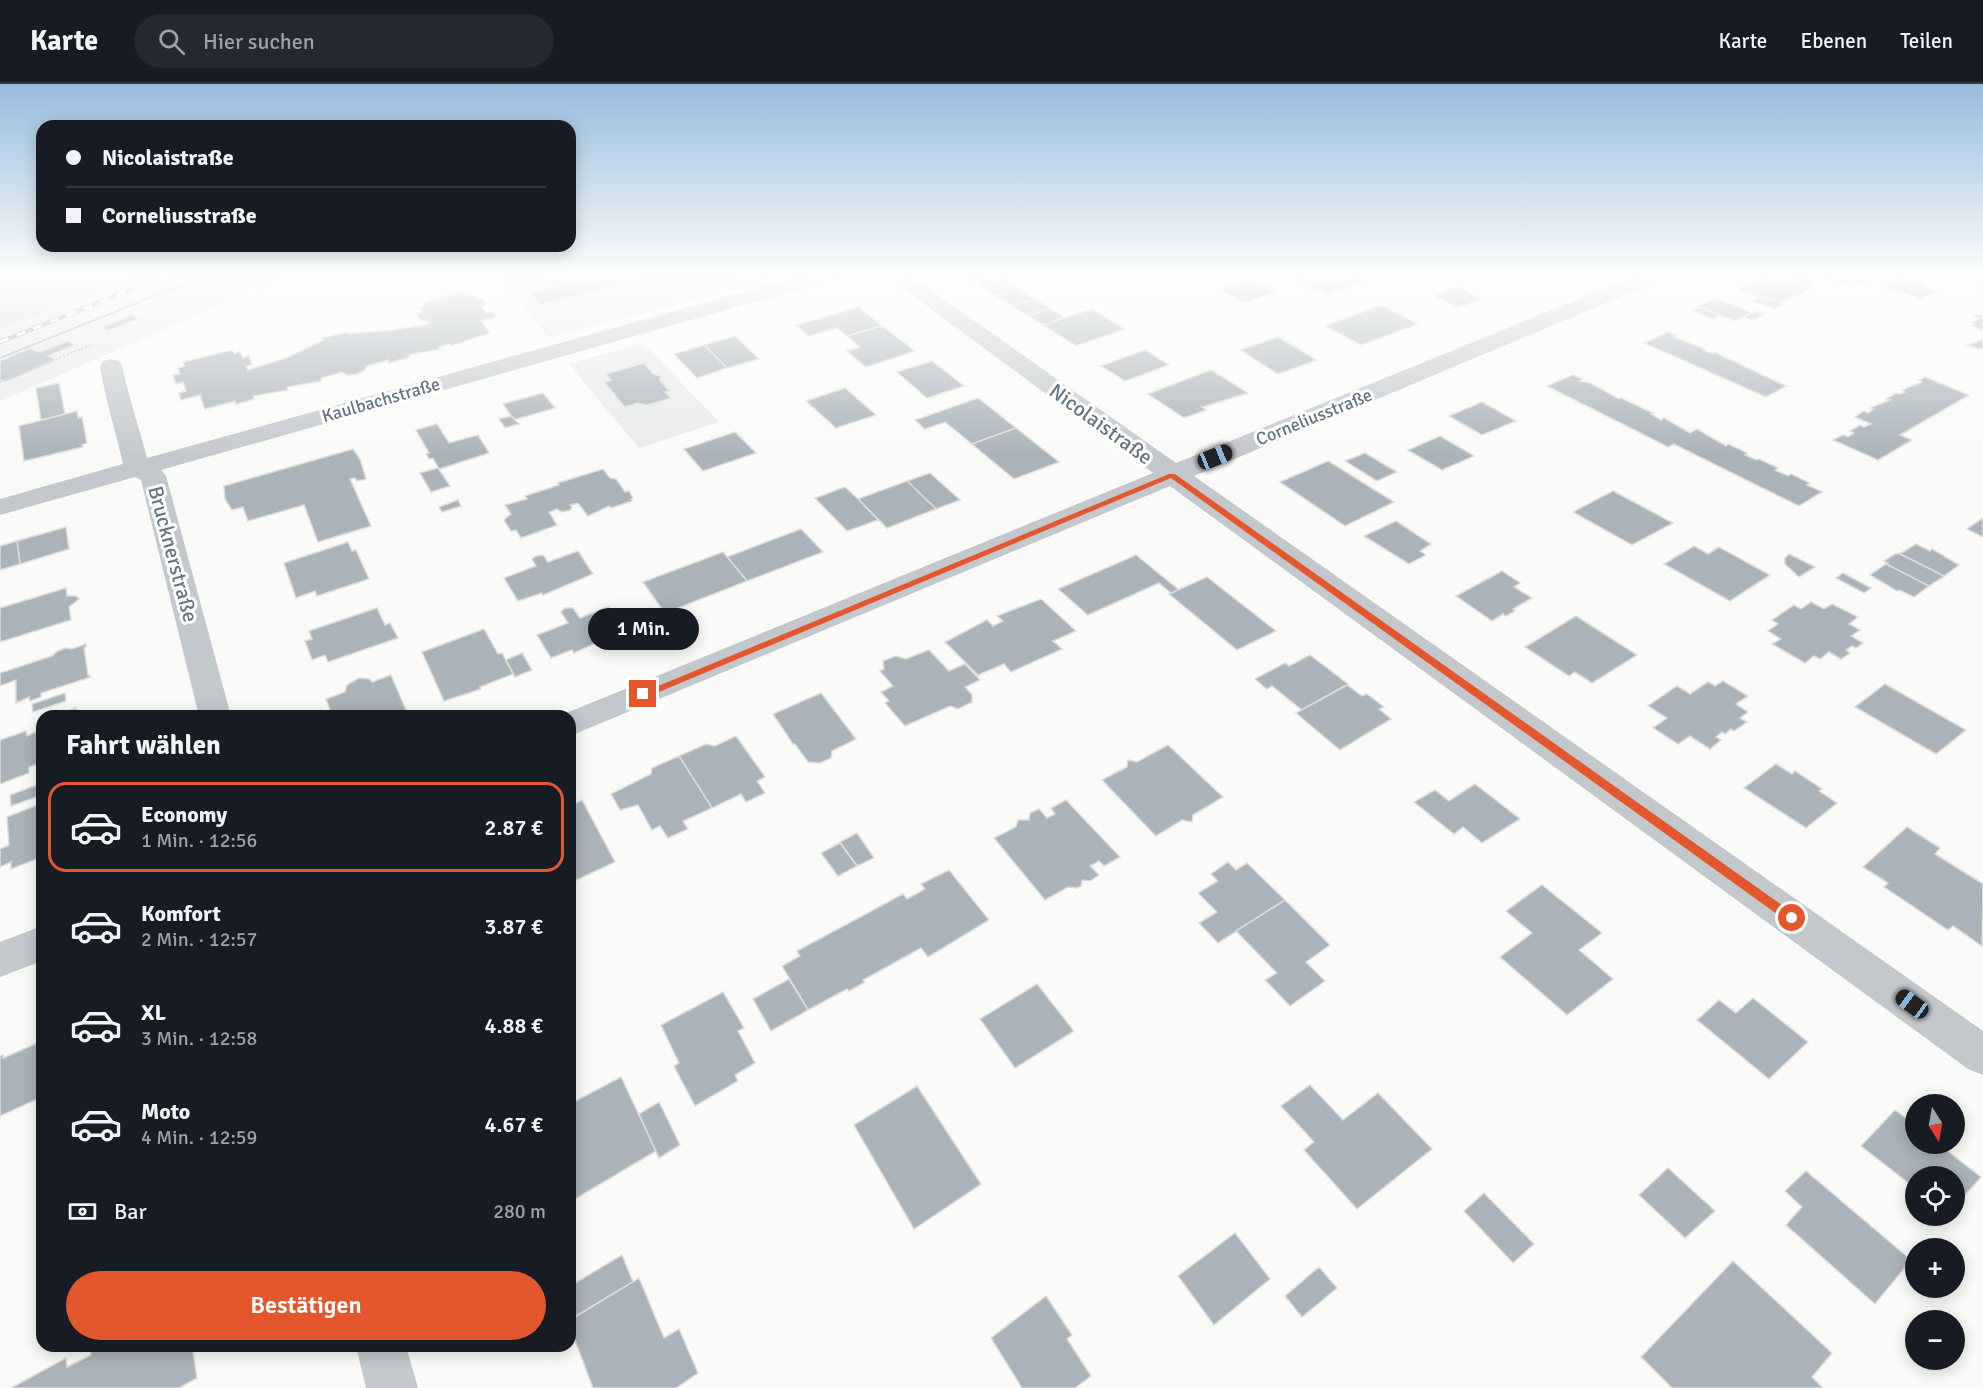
<!DOCTYPE html>
<html lang="de">
<head>
<meta charset="utf-8">
<style>
	:root { --surface:#171b24; --page:#242831; --text:#f1f3f6; --muted:#9ea1a6; --line:#363941; --accent:#e4572e }
	body { margin:0; font-family:Signika,sans-serif; background:var(--page); color:var(--text); height:100vh; display:flex; flex-direction:column; font-size:22px; white-space:nowrap }
	* { box-sizing:border-box; margin:0 }
	p { font-size:20px; color:var(--muted) }
	.icon { flex:none; width:33px; height:33px; fill:none; stroke:currentColor; stroke-width:2; stroke-linecap:round; stroke-linejoin:round }
	.map { position:relative; flex:1; overflow:hidden }
	.drawer { position:absolute; left:36px; top:626px; width:540px; height:642px; display:flex; flex-direction:column; background:var(--surface); border-radius:18px; box-shadow:0 3px 15px #0003 }
	.drawer>* { flex:none }
	.top-card { position:absolute; left:36px; top:36px; width:540px; height:132px; border-radius:18px; box-shadow:0 3px 15px #0003; display:grid; align-content:center; height:132px; padding:0 30px; background:var(--surface) }
	.needle { width:39px; rotate:169deg }
	.buttons { position:absolute; left:1905px; top:1010px; display:grid; gap:12px }
	.buttons a { display:grid; place-items:center; width:60px; height:60px; border-radius:50%; background:var(--surface); box-shadow:0 3px 15px #0003; font-size:30px }
	.end { position:absolute; width:27px; height:27px; margin:-14px; border:8px solid #e4572e; background:#fff; box-shadow:0 0 0 3px #fff }
	.from { border-radius:50% }
	.bubble { position:absolute; height:42px; border-radius:21px; background:var(--surface); box-shadow:0 3px 15px #0003; font-size:20px; font-weight:600; line-height:42px; text-align:center }
	.car { position:absolute; width:18px; height:36px; margin:-18px -9px; border-radius:8px; box-shadow:0 0 4px 2px #0007; background:linear-gradient(#222 24%,#8ab4d8 0 40%,#222 0 76%,#8ab4d8 0 86%,#222 0) }
	.top-card b { display:flex; align-items:center; gap:21px; height:57px; font-size:22px }
	.top-card b+b { border-top:2px solid var(--line) }
	.top-card i { width:15px; height:15px; background:var(--text) }
	ul { padding:0; list-style:none }
	li { display:flex; align-items:center; gap:18px; height:90px; margin:0 12px 9px; padding:0 18px; border:3px solid transparent; border-radius:18px }
	li div { flex:1 }
	li b { display:block; font-size:22px }
	li em { font-style:normal; font-weight:600 }
	li.on { border-color:var(--accent) }
	li>.icon { width:54px; height:54px; stroke-width:1.5 }
	h2 { padding:0 30px; font-size:27px; line-height:72px }
	.pay { display:flex; align-items:center; gap:15px; height:66px; padding:0 30px; font-size:22px }
	.pay p { margin-inline-start:auto }
	.button { display:flex; gap:12px; margin-top:auto; padding:12px 30px }
	.button a { flex:1; height:69px; border-radius:36px; background:var(--accent); color:#fff; font-size:24px; font-weight:600; line-height:69px; text-align:center }
	header { display:flex; align-items:center; gap:36px; box-sizing:border-box; height:84px; padding:0 30px; background:var(--surface); border-bottom:2px solid var(--line) }
	header strong { font-size:28px }
	nav { display:flex; gap:33px; margin-inline-start:auto; font-size:21px }
	.search { width:420px; height:54px; background:var(--page); display:flex; align-items:center; gap:15px; box-sizing:border-box; padding:0 21px; border-radius:33px; color:var(--muted); font-size:22px }
	.map>svg:first-child { display:block }
	.built { fill:#e8e9e9 }
	.green { fill:#dadfd7 }
	.building { fill:#aab3b9; stroke:#dcdcda; stroke-width:1.5 }
	.lines { fill:none; stroke-linecap:round; stroke-linejoin:round }
	.path { stroke:#bbbfc2; stroke-width:2; stroke-dasharray:2 2; stroke-linecap:butt }
	.street { fill:#c3c8cc; fill-rule:evenodd }
	.tram { stroke:#a2aab0; stroke-width:1.5 }
	.rail-casing { stroke:#a2aab0; stroke-width:4.5 }
	.rail { stroke:#fff; stroke-width:3; stroke-dasharray:9; stroke-linecap:butt }
	.route { fill:#e4572e }
	.labels { text-anchor:middle; stroke-width:6; stroke-linejoin:round; paint-order:stroke }
	.far-street-label { font-size:18px; fill:#657683; stroke:#fff }
	.street-label { font-size:21px; fill:#657683; stroke:#fff }
</style>
</head>
<body>
<header>
<strong>Karte</strong>
<div class="search"><svg class="icon" aria-label="search" viewBox="0 0 24 24"><circle cx="10" cy="10" r="6"/><path d="M15 15l6 6"/></svg>Hier suchen</div>
<nav><a>Karte</a><a>Ebenen</a><a>Teilen</a></nav>
</header>
<div class="map">
<svg width="1983" height="1304" viewBox="0 0 1983 1304">
	<rect width="100%" height="100%" fill="#fafaf8"/>
	<g class="built">
		<polygon points="117,190 292,190 0,317 0,235"/>
		<polygon points="497,190 725,190 739,203 549,254"/>
		<polygon points="643,259 719,338 639,364 569,280"/>
	</g>
	<g class="green">
		<polygon points="0,190 141,190 0,245"/>
		<polygon points="725,190 784,190 739,203"/>
	</g>
	<g class="building">
		<polygon points="551,190 659,190 540,221 531,209 556,203 546,192"/>
		<polygon points="984,190 998,190 1006,196 983,203 970,194"/>
		<polygon points="1310,190 1351,190 1366,197 1326,211 1295,195"/>
		<polygon points="1770,190 1794,190 1815,198 1807,202 1811,204 1805,208 1779,219 1741,207 1741,204"/>
		<polygon points="1819,190 1881,190 1854,203"/>
		<polygon points="1898,194 1909,198 1913,196 1928,201 1924,203 1936,208 1921,215 1883,202"/>
		<polygon points="1252,195 1277,208 1244,219 1220,205"/>
		<polygon points="1006,196 1013,200 989,207 983,203"/>
		<polygon points="1013,200 1019,205 996,212 989,207"/>
		<polygon points="1457,203 1482,215 1458,224 1434,212"/>
		<polygon points="1019,205 1035,215 1012,222 996,212"/>
		<polygon points="464,208 467,211 472,210 476,215 481,214 487,220 481,222 487,229 493,228 497,233 481,237 490,249 451,262 449,260 439,263 440,265 408,271 410,273 389,279 388,276 366,282 365,286 357,290 347,291 342,288 321,294 321,297 287,303 288,306 253,312 254,315 236,320 235,317 205,325 200,311 181,316 179,309 186,307 183,298 176,300 173,291 180,290 178,284 185,282 183,278 232,266 234,270 240,268 243,274 249,272 252,281 246,282 248,286 286,274 324,256 323,254 347,248 348,250 393,246 430,240 427,236 422,237 416,230 422,228 419,223 425,222 423,218"/>
		<polygon points="1762,212 1779,219 1784,220 1774,225 1753,217"/>
		<polygon points="1716,214 1753,229 1734,237 1698,222"/>
		<polygon points="1035,215 1050,224 1028,232 1012,222"/>
		<polygon points="1381,221 1418,240 1361,261 1325,242"/>
		<polygon points="859,223 882,242 847,252 837,244 809,252 796,241"/>
		<polygon points="1699,223 1720,231 1712,235 1692,226"/>
		<polygon points="1050,224 1065,234 1043,241 1028,232"/>
		<polygon points="1092,225 1125,245 1076,262 1043,241"/>
		<polygon points="1756,227 1764,231 1752,236 1743,233"/>
		<polygon points="1977,230 1983,232 1983,246 1972,242 1975,240 1971,239 1981,234 1974,232"/>
		<polygon points="131,231 139,235 108,247 101,244"/>
		<polygon points="882,242 915,267 866,283 847,267 860,263 847,252"/>
		<polygon points="1668,248 1677,252 1674,253 1705,265 1703,266 1713,270 1716,269 1786,302 1766,313 1644,259"/>
		<polygon points="735,252 759,275 727,284 704,261"/>
		<polygon points="1278,253 1317,276 1278,290 1240,266"/>
		<polygon points="1983,256 1983,264 1978,265 1967,261"/>
		<polygon points="68,257 75,261 48,272 56,276 5,298 0,296 0,277 30,264 39,268"/>
		<polygon points="704,261 727,284 697,294 674,270"/>
		<polygon points="1145,266 1169,281 1125,297 1101,282"/>
		<polygon points="932,277 964,302 927,314 897,288"/>
		<polygon points="644,279 653,290 660,292 660,296 669,307 665,308 671,314 647,321 638,319 625,323 604,298 611,296 606,290"/>
		<polygon points="1211,286 1248,309 1202,323 1206,326 1184,334 1148,310"/>
		<polygon points="1573,291 1583,295 1580,297 1590,299 1619,315 1621,314 1653,329 1651,330 1661,336 1664,334 1690,349 1697,345 1726,362 1728,360 1747,369 1745,371 1756,376 1759,375 1778,384 1775,386 1788,392 1791,390 1810,399 1807,401 1822,408 1799,422 1674,360 1668,363 1547,302"/>
		<polygon points="1925,293 1969,311 1900,351 1912,356 1878,376 1833,356 1843,351 1848,353 1854,349 1850,347 1860,341 1864,343 1871,340 1855,333 1864,327 1868,329 1874,325 1870,324 1890,316 1886,315 1896,309 1900,310 1905,308 1902,306 1922,298 1919,296"/>
		<polygon points="59,299 65,330 41,336 36,304"/>
		<polygon points="845,304 876,331 836,344 806,317"/>
		<polygon points="543,309 555,324 514,336 503,320"/>
		<polygon points="978,314 1016,344 972,360 945,338 925,345 915,336"/>
		<polygon points="1482,318 1516,337 1482,351 1449,332"/>
		<polygon points="77,327 78,334 82,333 87,359 82,361 83,363 24,377 19,342"/>
		<polygon points="511,332 519,340 505,344 499,335"/>
		<polygon points="437,340 449,359 478,351 489,369 439,385 433,374 429,375 426,370 429,369 416,346"/>
		<polygon points="1016,344 1059,378 1014,395 972,360"/>
		<polygon points="735,348 756,369 703,387 684,365"/>
		<polygon points="1440,352 1474,372 1442,386 1408,366"/>
		<polygon points="353,365 360,375 366,395 357,397 355,394 350,395 371,442 318,458 304,421 248,437 243,423 232,426 225,415 224,402"/>
		<polygon points="1365,369 1397,388 1377,397 1345,377"/>
		<polygon points="1328,377 1394,418 1345,442 1280,398"/>
		<polygon points="438,384 450,402 431,408 420,389"/>
		<polygon points="603,385 610,394 616,395 625,408 629,407 633,414 631,415 632,417 611,424 609,422 588,432 578,419 570,421 572,423 570,426 562,428 557,425 549,428 557,441 521,454 516,446 511,447 504,436 511,430 505,421 527,415 525,412 559,401 558,399"/>
		<polygon points="930,389 960,416 936,425 907,397"/>
		<polygon points="907,397 936,425 887,444 858,415"/>
		<polygon points="845,403 858,415 878,436 847,447 815,414"/>
		<polygon points="1613,407 1673,439 1632,461 1573,428"/>
		<polygon points="458,416 461,422 442,428 439,423"/>
		<polygon points="1983,434 1983,453 1967,445"/>
		<polygon points="1396,437 1431,460 1420,467 1426,471 1409,480 1364,452"/>
		<polygon points="66,443 69,465 20,480 17,457"/>
		<polygon points="801,445 823,468 747,497 727,473"/>
		<polygon points="17,457 20,480 0,486 0,462"/>
		<polygon points="348,458 352,467 356,466 369,495 317,512 315,507 296,514 284,479"/>
		<polygon points="1916,460 1930,467 1932,465 1959,481 1944,492 1900,470"/>
		<polygon points="1694,462 1708,470 1719,463 1770,491 1730,517 1664,480"/>
		<polygon points="578,467 593,490 543,511 542,509 518,517 504,494 536,482 532,475 536,472 543,471 548,478"/>
		<polygon points="723,468 747,497 665,529 643,498"/>
		<polygon points="1789,470 1815,483 1799,493 1785,480 1785,474"/>
		<polygon points="1895,470 1900,470 1944,492 1929,502 1886,480 1888,479 1884,477"/>
		<polygon points="1136,471 1179,506 1171,509 1159,499 1088,531 1058,505"/>
		<polygon points="1886,480 1929,502 1914,513 1899,506 1897,507 1870,491"/>
		<polygon points="1502,487 1520,499 1514,503 1532,514 1513,525 1515,527 1506,532 1503,530 1492,537 1456,512"/>
		<polygon points="1843,489 1871,504 1864,509 1836,494"/>
		<polygon points="1207,493 1276,547 1237,566 1169,510"/>
		<polygon points="66,504 67,512 76,512 79,515 69,523 71,536 0,558 0,524"/>
		<polygon points="1041,515 1076,547 1053,557 1062,565 1011,588 1004,580 978,591 945,558 987,536 993,542 1003,537 997,532"/>
		<polygon points="1811,518 1824,525 1832,520 1858,533 1849,540 1860,546 1851,552 1863,559 1856,564 1852,562 1846,566 1850,569 1841,575 1829,568 1820,575 1814,572 1805,579 1772,560 1781,555 1768,547 1778,540 1772,536 1794,521 1801,525"/>
		<polygon points="608,523 624,546 574,569 572,566 551,574 537,551 568,539 561,528 565,524 573,524 580,534"/>
		<polygon points="377,524 385,541 390,539 398,554 328,578 325,571 312,576 305,557 312,555 309,547"/>
		<polygon points="1576,532 1637,571 1592,599 1575,588 1569,592 1525,563"/>
		<polygon points="484,545 498,570 502,569 513,590 480,603 481,605 444,617 422,568"/>
		<polygon points="86,560 86,563 84,564 88,591 91,593 41,609 41,613 30,617 29,613 16,619 16,596 0,602 0,589 52,572 58,567 66,564 72,565"/>
		<polygon points="929,566 949,587 965,580 980,596 965,603 972,611 972,618 958,625 950,622 905,642 885,619 889,617 881,608 893,602 880,587 884,585 883,577 896,572 906,575"/>
		<polygon points="522,569 532,586 515,593 506,576"/>
		<polygon points="1310,571 1348,600 1302,626 1272,602 1267,605 1255,595 1285,579 1289,582"/>
		<polygon points="391,591 408,631 338,632 337,629 332,631 326,615 345,608 347,601 359,594 370,595 372,598"/>
		<polygon points="1723,597 1748,612 1736,620 1748,628 1740,634 1747,638 1734,647 1731,645 1725,650 1722,648 1716,653 1721,656 1710,665 1690,652 1678,660 1653,644 1667,634 1648,622 1677,602 1690,610 1708,598 1715,602"/>
		<polygon points="1885,600 1966,646 1936,670 1855,623"/>
		<polygon points="1347,601 1362,612 1367,610 1384,623 1379,625 1391,635 1340,666 1296,629"/>
		<polygon points="65,609 66,617 33,628 32,620"/>
		<polygon points="821,609 856,655 832,667 831,674 820,679 808,678 795,660 793,660 773,630"/>
		<polygon points="76,624 77,632 53,632"/>
		<polygon points="42,645 42,679 29,683 29,689 0,700 0,656 26,647 27,652"/>
		<polygon points="736,652 765,693 757,697 765,709 746,718 741,710 712,724 679,672 706,660 715,662"/>
		<polygon points="1168,661 1223,713 1193,731 1192,738 1182,736 1156,752 1102,696 1127,683 1128,676 1137,678"/>
		<polygon points="679,672 712,724 683,737 688,745 668,754 660,742 652,746 638,721 620,726 611,710 651,690 652,684"/>
		<polygon points="1776,680 1792,690 1795,687 1822,705 1819,707 1837,719 1806,744 1744,704"/>
		<polygon points="42,699 42,711 11,722 10,711"/>
		<polygon points="1475,700 1520,735 1482,759 1463,743 1454,750 1414,718 1435,706 1449,717"/>
		<polygon points="582,716 615,778 570,799 570,722"/>
		<polygon points="1066,716 1120,773 1104,782 1099,777 1090,782 1099,791 1090,797 1082,796 1081,802 1077,804 1068,803 1045,816 994,754 1016,743 1018,736 1029,736 1030,729 1039,725 1047,734 1055,730 1051,724"/>
		<polygon points="42,719 42,773 11,785 11,778 0,783 0,765 9,761 7,733"/>
		<polygon points="1907,743 1940,764 1935,770 1983,800 1982,862 1953,842 1948,846 1884,803 1888,799 1863,783"/>
		<polygon points="857,749 874,774 857,782 840,758"/>
		<polygon points="840,759 857,782 838,792 821,769"/>
		<polygon points="1228,778 1236,786 1247,779 1285,816 1218,859 1199,839 1217,828 1198,809 1218,797 1211,790"/>
		<polygon points="949,786 989,836 928,873 921,864 863,896 865,898 849,907 847,905 808,926 782,882 800,872 797,867 903,810 907,815 925,805 921,800"/>
		<polygon points="1542,801 1602,849 1579,866 1613,895 1567,931 1500,873 1532,849 1506,827"/>
		<polygon points="1285,816 1330,861 1306,878 1325,897 1290,922 1265,896 1277,889 1236,847"/>
		<polygon points="789,895 808,926 771,947 753,915"/>
		<polygon points="1037,900 1074,947 1015,984 980,935"/>
		<polygon points="723,908 744,944 738,947 755,979 735,991 738,997 695,1022 674,982 679,979 661,941"/>
		<polygon points="1753,914 1808,958 1769,995 1697,936 1719,916 1736,929"/>
		<polygon points="42,954 42,1013 0,1032 0,972 3,971 3,974 40,958 39,955"/>
		<polygon points="621,993 656,1067 570,1118 570,1020"/>
		<polygon points="1310,1001 1343,1036 1378,1009 1432,1065 1357,1125 1304,1066 1314,1058 1281,1022"/>
		<polygon points="917,1002 981,1100 914,1145 854,1041"/>
		<polygon points="659,1018 680,1061 659,1074 639,1030"/>
		<polygon points="1895,1026 1916,1042 1916,1059 1937,1059 1981,1093 1954,1123 1954,1092 1916,1092 1916,1105 1861,1062"/>
		<polygon points="1668,1084 1715,1127 1685,1154 1639,1111"/>
		<polygon points="1806,1087 1911,1176 1875,1220 1786,1141 1802,1123 1785,1107"/>
		<polygon points="1484,1109 1534,1160 1513,1179 1464,1127"/>
		<polygon points="1235,1149 1270,1195 1214,1241 1178,1192"/>
		<polygon points="622,1171 633,1198 576,1232 570,1215 570,1202"/>
		<polygon points="1733,1177 1832,1269 1812,1293 1823,1304 1672,1304 1641,1273"/>
		<polygon points="1319,1183 1337,1204 1302,1233 1285,1212"/>
		<polygon points="639,1194 664,1254 679,1245 698,1289 676,1304 593,1304 570,1243 570,1236"/>
		<polygon points="1046,1212 1072,1251 1067,1255 1091,1292 1075,1304 1022,1304 991,1254"/>
		<polygon points="90,1262 192,1262 197,1294 179,1304 11,1304 66,1274 67,1283 91,1271"/>
	</g>
	<g class="lines">
		<g class="path">
			<polyline points="0,209 58,190"/>
			<polyline points="0,298 94,260"/>
		</g>
		<g class="street">
			<path d="M808 190H842L839 194 161 386 166 392 231 632H199L141 396 135 393 0 431V415L123 380C116 347 105 316 100 282L103 277 111 275 119 277 122 282C129 314 139 343 147 374Z"/>
			<polygon points="884,190 908,190 1176,379 1640,190 1668,190 1665,194 1194,392 1983,947 1983,991 1968,985 1170,402 570,652 570,632 559,632 1153,389"/>
			<polygon points="1957,190 1983,190 1983,202 1960,194"/>
			<polygon points="42,842 42,877 0,893 0,858"/>
			<polygon points="356,1262 406,1262 418,1304 366,1304"/>
		</g>
		<polyline class="tram" points="0,274 209,190"/>
		<g class="rail-casing">
			<polyline id="rail" points="0,258 170,190"/>
		</g>
		<use href="#rail" class="rail"/>
	</g>
	<linearGradient id="sky" x2="0" y2="1"><stop stop-color="#96bcdc"/><stop offset="0.51" stop-color="#fdfdfc"/><stop offset="1" stop-color="#fdfdfc" stop-opacity="0"/></linearGradient>
	<rect width="1983" height="373" fill="url(#sky)"/>
	<polygon class="route" points="1169,390 1175,390 1796,831 1796,838 1788,838 1171,394 647,613 640,613 639,610"/>
	<g class="labels">
		<g class="far-street-label">
			<text transform="translate(381 316) rotate(-16)" y="6">Kaulbachstraße</text>
			<text transform="translate(1314 333) rotate(-22)" y="6">Corneliusstraße</text>
		</g>
		<g class="street-label">
			<text transform="translate(1101 340) rotate(36)" y="7">Nicolaistraße</text>
			<text transform="translate(173 470) rotate(75)" y="7">Brucknerstraße</text>
		</g>
	</g>
</svg>
<div class="buttons">
<a><svg class="needle" viewBox="-14 -14 28 28"><path d="M0-13l5 13h-10z" fill="#e53935"/><path d="M0 13l5-13h-10z" fill="#9ea1a6"/></svg></a>
<a><svg class="icon" aria-label="locate" viewBox="0 0 24 24"><circle cx="12" cy="12" r="6"/><path d="M12 2v4M12 18v4M2 12h4M18 12h4"/></svg></a>
<a>+</a>
<a>−</a>
</div>
<i class="end from" style="left:1792px;top:834px"></i>
<i class="end" style="left:643px;top:610px"></i>
<div class="bubble" style="left:588px;top:524px;width:111px">1 Min.</div>
<i class="car" style="left:1215px;top:373px;rotate:68deg"></i>
<i class="car" style="left:1912px;top:920px;rotate:306deg"></i>
<div class="top-card">
<b><i class="from"></i>Nicolaistraße</b>
<b><i></i>Corneliusstraße</b>
</div>
<section class="drawer">
<h2>Fahrt wählen</h2>
<ul>
<li class="on"><svg class="icon" aria-label="car" viewBox="0 0 24 24"><path d="M5 17H2v-5l4-1 3-4h7l3 4 3 1v5h-3M9 17h6M6 11h13"/><circle cx="7" cy="17" r="2"/><circle cx="17" cy="17" r="2"/></svg><div><b>Economy</b><p>1 Min. · 12:56</p></div><em>2.87 €</em></li>
<li><svg class="icon" aria-label="car" viewBox="0 0 24 24"><path d="M5 17H2v-5l4-1 3-4h7l3 4 3 1v5h-3M9 17h6M6 11h13"/><circle cx="7" cy="17" r="2"/><circle cx="17" cy="17" r="2"/></svg><div><b>Komfort</b><p>2 Min. · 12:57</p></div><em>3.87 €</em></li>
<li><svg class="icon" aria-label="car" viewBox="0 0 24 24"><path d="M5 17H2v-5l4-1 3-4h7l3 4 3 1v5h-3M9 17h6M6 11h13"/><circle cx="7" cy="17" r="2"/><circle cx="17" cy="17" r="2"/></svg><div><b>XL</b><p>3 Min. · 12:58</p></div><em>4.88 €</em></li>
<li><svg class="icon" aria-label="car" viewBox="0 0 24 24"><path d="M5 17H2v-5l4-1 3-4h7l3 4 3 1v5h-3M9 17h6M6 11h13"/><circle cx="7" cy="17" r="2"/><circle cx="17" cy="17" r="2"/></svg><div><b>Moto</b><p>4 Min. · 12:59</p></div><em>4.67 €</em></li>
</ul>
<div class="pay"><svg class="icon" aria-label="cash" viewBox="0 0 24 24"><path d="M3 7h18v10H3z"/><circle cx="12" cy="12" r="2"/></svg>Bar<p>280 m</p></div>
<div class="button"><a>Bestätigen</a></div>
</section>
</div>
</body>
</html>
